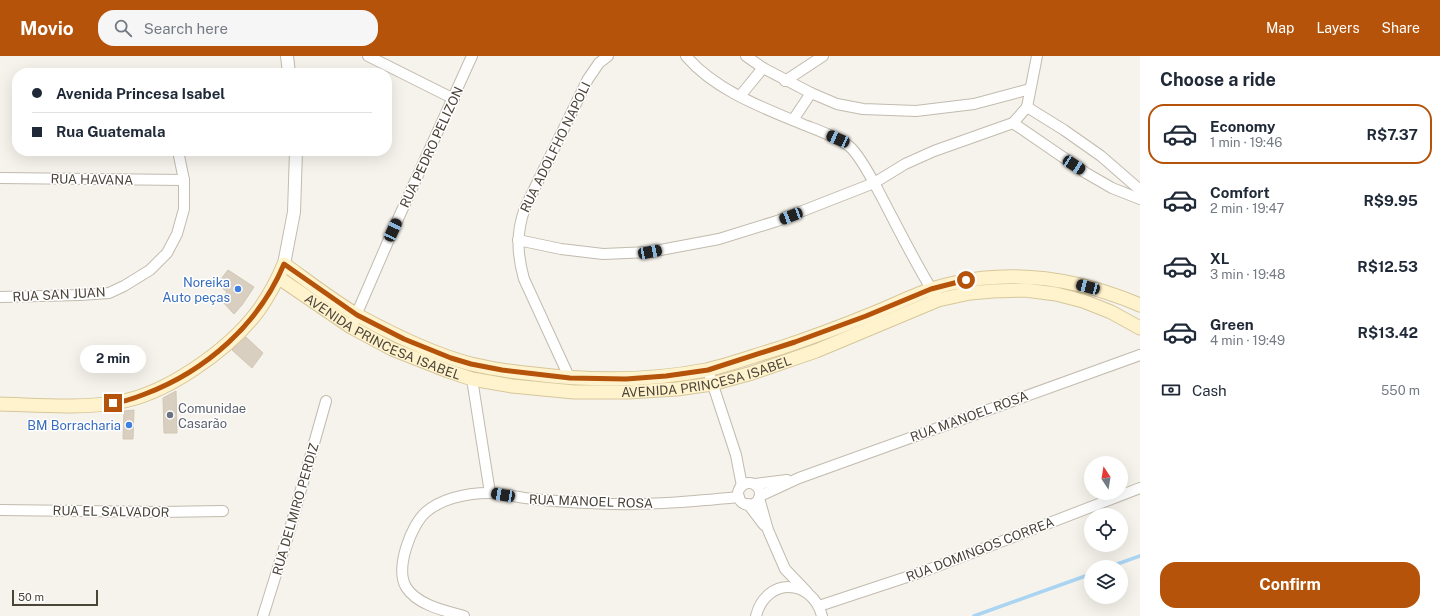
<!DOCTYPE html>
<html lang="en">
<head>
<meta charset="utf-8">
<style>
	:root { --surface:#fff; --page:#f6f6f7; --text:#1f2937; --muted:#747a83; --line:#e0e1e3; --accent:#b45309 }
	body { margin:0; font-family:"Public Sans",sans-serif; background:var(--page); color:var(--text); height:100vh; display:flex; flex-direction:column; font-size:15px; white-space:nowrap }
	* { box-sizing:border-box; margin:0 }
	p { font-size:13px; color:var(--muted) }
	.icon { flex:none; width:22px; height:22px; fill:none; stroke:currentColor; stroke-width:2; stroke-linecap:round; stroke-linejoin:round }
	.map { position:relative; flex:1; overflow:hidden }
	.side { display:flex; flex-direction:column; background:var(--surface); width:300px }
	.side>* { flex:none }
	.banner { position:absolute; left:12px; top:12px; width:380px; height:88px; border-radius:16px; box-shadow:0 4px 16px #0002; display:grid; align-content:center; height:88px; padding:0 20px; background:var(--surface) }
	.needle { width:26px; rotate:348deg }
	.fabs { position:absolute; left:1084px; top:400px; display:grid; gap:8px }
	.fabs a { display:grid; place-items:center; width:44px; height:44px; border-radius:50%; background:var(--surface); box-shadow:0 4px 16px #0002; font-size:20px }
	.scale { position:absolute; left:12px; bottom:10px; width:86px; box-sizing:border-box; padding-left:4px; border:2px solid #4b4439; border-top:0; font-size:11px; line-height:14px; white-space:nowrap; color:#4b4439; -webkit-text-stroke:3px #fff; paint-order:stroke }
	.end { position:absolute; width:18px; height:18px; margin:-9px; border:5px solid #b45309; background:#fff; box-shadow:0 0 0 2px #fff }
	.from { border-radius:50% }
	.bubble { position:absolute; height:28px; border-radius:14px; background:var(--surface); box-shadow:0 4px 16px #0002; font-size:13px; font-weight:700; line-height:28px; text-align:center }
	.car { position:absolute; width:12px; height:24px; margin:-12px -6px; border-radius:5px; box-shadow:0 0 3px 1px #0007; background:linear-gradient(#222 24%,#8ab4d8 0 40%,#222 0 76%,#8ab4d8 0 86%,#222 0) }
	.banner b { display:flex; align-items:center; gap:14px; height:38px; font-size:15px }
	.banner b+b { border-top:1px solid var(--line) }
	.banner i { width:10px; height:10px; background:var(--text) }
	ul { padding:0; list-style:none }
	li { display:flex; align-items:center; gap:12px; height:60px; margin:0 8px 6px; padding:0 12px; border:2px solid transparent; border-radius:16px }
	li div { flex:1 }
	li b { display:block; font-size:15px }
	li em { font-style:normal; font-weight:700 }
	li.current { border-color:var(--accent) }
	li>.icon { width:36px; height:36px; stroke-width:1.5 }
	h2 { padding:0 20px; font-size:18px; line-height:48px }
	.pay { display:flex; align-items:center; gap:10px; height:44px; padding:0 20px; font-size:15px }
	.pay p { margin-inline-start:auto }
	.primary-button { display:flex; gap:8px; margin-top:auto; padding:8px 20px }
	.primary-button a { flex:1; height:46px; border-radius:16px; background:var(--accent); color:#fff; font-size:16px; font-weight:700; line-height:46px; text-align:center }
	header { display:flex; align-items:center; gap:24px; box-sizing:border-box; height:56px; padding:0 20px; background:var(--accent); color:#fff }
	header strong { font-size:19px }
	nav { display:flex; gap:22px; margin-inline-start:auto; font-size:14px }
	.search { width:280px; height:36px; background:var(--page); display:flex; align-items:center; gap:10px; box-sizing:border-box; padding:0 14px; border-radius:16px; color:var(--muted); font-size:15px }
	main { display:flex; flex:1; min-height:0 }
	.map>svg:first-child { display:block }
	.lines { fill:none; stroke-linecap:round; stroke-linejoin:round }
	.stream { stroke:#a9d4f2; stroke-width:3.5 }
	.building { fill:#d8cfc1; stroke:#d3c7b4 }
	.minor-casing { stroke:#c2bbae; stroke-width:12 }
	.tertiary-casing { stroke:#c2bbae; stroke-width:14 }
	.secondary-casing { stroke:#d6c79b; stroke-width:15 }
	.minor { stroke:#fff; stroke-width:10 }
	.tertiary { stroke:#fff; stroke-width:12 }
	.secondary { stroke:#fff3cd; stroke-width:13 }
	.route { stroke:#b45309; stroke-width:5 }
	.shop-dot { fill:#3f7fe0; stroke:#fff; stroke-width:1.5 }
	.worship-dot { fill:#6b7280; stroke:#fff; stroke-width:1.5 }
	.labels { text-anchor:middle; stroke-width:3; stroke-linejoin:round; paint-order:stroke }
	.street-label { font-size:13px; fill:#4b4439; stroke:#fff }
	.shop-label { font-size:13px; fill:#366cbe; stroke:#fff; text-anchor:end }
	.worship-label { font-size:13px; fill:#5b616d; stroke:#fff; text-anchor:start }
</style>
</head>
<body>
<header>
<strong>Movio</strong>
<div class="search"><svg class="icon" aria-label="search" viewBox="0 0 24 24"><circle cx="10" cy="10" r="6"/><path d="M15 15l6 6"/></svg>Search here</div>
<nav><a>Map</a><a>Layers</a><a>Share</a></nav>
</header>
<main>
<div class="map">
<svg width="1140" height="560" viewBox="0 0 1140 560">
	<rect width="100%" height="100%" fill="#f6f3ec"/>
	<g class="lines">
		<g class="stream">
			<polyline points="1109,511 1140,500"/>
			<polyline points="974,560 1091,518"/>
		</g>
	</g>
	<g class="building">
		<polygon points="228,214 254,231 242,249 234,258 220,243 227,236 217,228"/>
		<polygon points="246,281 263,297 252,312 232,294"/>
		<polygon points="176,335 177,377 164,377 163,342"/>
		<polygon points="134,354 133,383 123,383 124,355"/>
	</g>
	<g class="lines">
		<g class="minor-casing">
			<g id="minor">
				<polyline points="368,0 454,43"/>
				<path d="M686 0C715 34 761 51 802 68 817 74 836 80 849 90 860 99 873 125 880 138 898 172 915 207 935 239"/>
				<polyline points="746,0 763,12 811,37 837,48 863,53 916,55 974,48 1030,33"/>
				<polyline points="785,25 823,0"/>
				<polyline points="740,40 763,12"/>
				<polyline points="1027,51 1064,74 1101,100 1140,134"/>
				<polyline points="1027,51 1037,0"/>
				<polyline points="793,64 811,37"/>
				<polyline points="1013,67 1086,117 1112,132 1140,143"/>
				<polyline points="0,122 184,124"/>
				<polyline points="518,184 561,193 603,198 650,196 719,183 777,165 874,127 905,108 934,95 1013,67 1027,51"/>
				<polyline points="0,241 80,239 109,237 124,230 150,214 167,197 177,178 184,153 184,124 178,95"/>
				<polyline points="354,264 393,174 472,0"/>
				<polyline points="708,314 736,399 742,430"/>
				<polyline points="472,323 490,437"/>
				<path d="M570 323 524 223C517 198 516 176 525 152L588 23 599 7 608 0"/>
				<circle cx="749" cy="438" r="11"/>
				<polyline points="755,428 787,424"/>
				<polyline points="760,440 799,422 1140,299"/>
				<polyline points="759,442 768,474 785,513 807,536"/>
				<polyline points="748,448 764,469"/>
				<polyline points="0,454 160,456 223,455"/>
				<polyline points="819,550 925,515 1140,432"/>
				<polyline points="263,560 287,483 326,345"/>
				<path d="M464 560C445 555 417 549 406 531 395 512 411 469 426 456 434 449 443 445 453 442 463 439 478 437 489 437 502 437 520 442 534 443 560 446 586 447 612 448 655 449 697 445 739 441"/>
				<path d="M756 560C766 521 812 522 822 560"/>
			</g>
		</g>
		<g class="tertiary-casing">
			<g id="tertiary">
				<polyline points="287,0 289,17"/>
				<polyline points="284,208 294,156 296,95"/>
			</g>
		</g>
		<g class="secondary-casing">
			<g id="secondary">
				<path id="s1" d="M279 222 351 271 392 293 448 315 472 323 512 330 574 336H628L677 333 712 328 752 317 816 295 938 244 970 237 993 235 1025 234 1056 238 1083 245 1111 256 1140 272"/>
				<path d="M0 348C38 349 81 353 118 346 165 339 229 294 258 255 268 241 277 225 284 208 309 226 333 245 359 260 394 279 432 298 471 308 492 313 513 316 534 318 591 325 649 325 706 314 729 309 756 299 780 292 810 282 840 271 869 259 897 248 924 233 954 227 1017 213 1081 224 1140 249"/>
			</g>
		</g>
		<use href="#minor" class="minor"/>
		<use href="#tertiary" class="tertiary"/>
		<use href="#secondary" class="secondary"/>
	</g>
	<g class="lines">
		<path class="route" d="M113 347C124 346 135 342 145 338 206 315 259 268 284 208L357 259 404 283 451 302 471 308 502 314 570 322 626 323 666 320 708 314 795 286 866 260 931 233 966 224"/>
	</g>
	<g class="shop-dot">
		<circle cx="238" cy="233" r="4"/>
		<circle cx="129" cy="369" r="4"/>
	</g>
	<circle class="worship-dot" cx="170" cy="359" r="4"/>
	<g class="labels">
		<g class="street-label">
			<text transform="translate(431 91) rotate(-65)" y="5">RUA PEDRO PELIZON</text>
			<text transform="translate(555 91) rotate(-64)" y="5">RUA ADOLFHO NAPOLI</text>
			<text transform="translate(92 123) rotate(1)" y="5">RUA HAVANA</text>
			<text transform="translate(59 238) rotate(-3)" y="5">RUA SAN JUAN</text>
			<text dy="5" stroke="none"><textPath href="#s1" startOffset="120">AVENIDA PRINCESA ISABEL</textPath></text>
			<text dy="5" stroke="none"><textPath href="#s1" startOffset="456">AVENIDA PRINCESA ISABEL</textPath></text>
			<text transform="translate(969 360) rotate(-20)" y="5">RUA MANOEL ROSA</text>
			<text transform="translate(591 445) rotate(2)" y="5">RUA MANOEL ROSA</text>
			<text transform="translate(295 453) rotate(-74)" y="5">RUA DELMIRO PERDIZ</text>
			<text transform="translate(111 455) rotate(1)" y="5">RUA EL SALVADOR</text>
			<text transform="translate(980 493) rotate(-21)" y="5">RUA DOMINGOS CORREA</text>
		</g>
		<g class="shop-label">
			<text x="230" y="231">Noreika<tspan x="230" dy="15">Auto peças</tspan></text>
			<text x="121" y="374">BM Borracharia</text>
		</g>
		<g class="worship-label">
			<text x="178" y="357">Comunidae<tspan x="178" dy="15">Casarão</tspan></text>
		</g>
	</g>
</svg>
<div class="fabs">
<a><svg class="needle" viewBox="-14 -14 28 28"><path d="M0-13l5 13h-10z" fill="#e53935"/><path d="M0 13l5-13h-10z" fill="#747a83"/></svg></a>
<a><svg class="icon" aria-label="locate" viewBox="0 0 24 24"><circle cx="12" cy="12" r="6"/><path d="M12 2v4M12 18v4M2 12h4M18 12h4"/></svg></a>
<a><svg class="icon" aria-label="layers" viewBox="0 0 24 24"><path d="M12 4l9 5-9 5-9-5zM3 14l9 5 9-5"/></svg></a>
</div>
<div class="scale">50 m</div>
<i class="end from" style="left:966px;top:224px"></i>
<i class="end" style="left:113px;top:347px"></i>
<div class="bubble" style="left:80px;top:289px;width:66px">2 min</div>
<i class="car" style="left:838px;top:83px;rotate:294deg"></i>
<i class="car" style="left:1074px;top:109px;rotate:123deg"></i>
<i class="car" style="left:791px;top:160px;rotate:249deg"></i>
<i class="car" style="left:393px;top:174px;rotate:25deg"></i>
<i class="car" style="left:650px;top:196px;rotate:79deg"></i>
<i class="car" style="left:1088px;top:231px;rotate:285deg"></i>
<i class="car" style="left:503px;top:439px;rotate:280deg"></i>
<div class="banner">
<b><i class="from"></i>Avenida Princesa Isabel</b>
<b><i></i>Rua Guatemala</b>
</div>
</div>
<section class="side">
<h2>Choose a ride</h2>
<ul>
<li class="current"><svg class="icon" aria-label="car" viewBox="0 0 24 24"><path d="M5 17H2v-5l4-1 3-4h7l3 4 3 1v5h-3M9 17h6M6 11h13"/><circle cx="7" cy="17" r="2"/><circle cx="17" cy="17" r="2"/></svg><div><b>Economy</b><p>1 min · 19:46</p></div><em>R$7.37</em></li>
<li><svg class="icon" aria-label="car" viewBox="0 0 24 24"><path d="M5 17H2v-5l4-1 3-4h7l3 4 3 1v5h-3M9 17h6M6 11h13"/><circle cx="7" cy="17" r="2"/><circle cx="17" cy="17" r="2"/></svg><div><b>Comfort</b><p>2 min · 19:47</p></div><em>R$9.95</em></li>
<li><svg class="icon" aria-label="car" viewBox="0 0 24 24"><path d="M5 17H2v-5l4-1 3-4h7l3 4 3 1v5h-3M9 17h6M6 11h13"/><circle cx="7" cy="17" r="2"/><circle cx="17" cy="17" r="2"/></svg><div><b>XL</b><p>3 min · 19:48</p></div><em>R$12.53</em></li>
<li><svg class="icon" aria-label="car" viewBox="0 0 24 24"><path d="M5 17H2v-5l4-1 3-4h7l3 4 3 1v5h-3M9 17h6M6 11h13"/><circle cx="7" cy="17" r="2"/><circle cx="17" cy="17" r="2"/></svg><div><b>Green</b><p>4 min · 19:49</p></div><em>R$13.42</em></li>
</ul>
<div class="pay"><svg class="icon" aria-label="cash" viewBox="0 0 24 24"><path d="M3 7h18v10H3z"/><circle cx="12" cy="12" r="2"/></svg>Cash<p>550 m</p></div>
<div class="primary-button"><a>Confirm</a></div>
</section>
</main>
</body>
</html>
